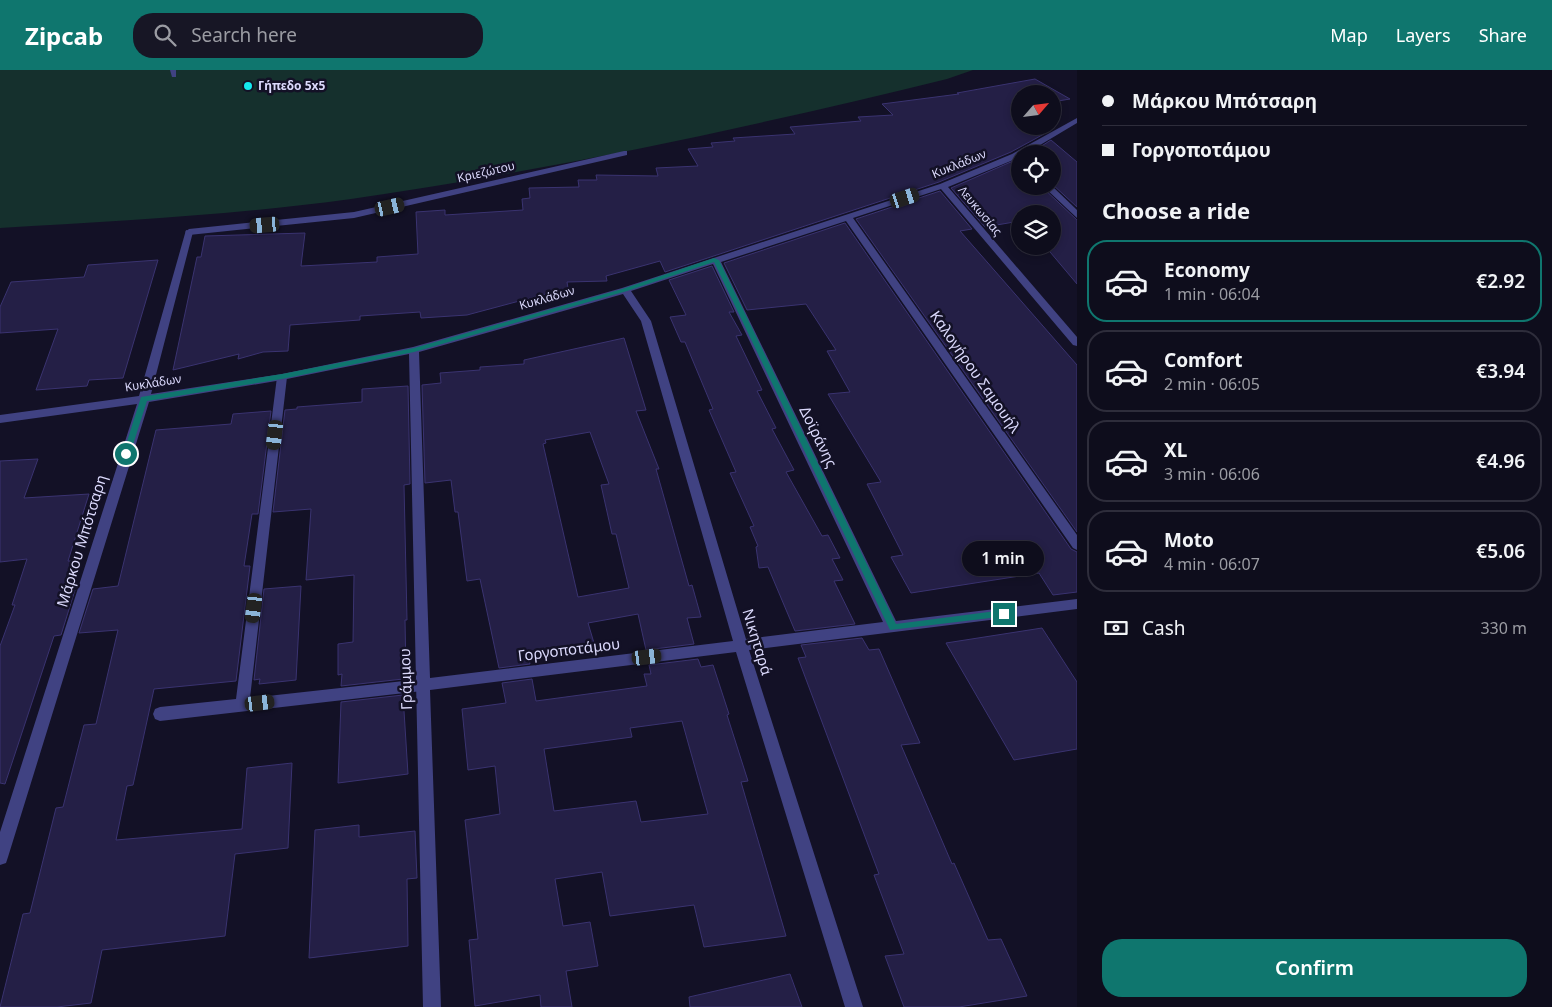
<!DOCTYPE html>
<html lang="en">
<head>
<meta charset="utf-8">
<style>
	:root { --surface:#0e0d1c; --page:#171625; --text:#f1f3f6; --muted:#9b9ca3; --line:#2e2d3b; --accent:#0f766e }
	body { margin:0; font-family:"Noto Sans",sans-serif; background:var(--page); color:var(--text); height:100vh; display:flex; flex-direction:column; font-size:19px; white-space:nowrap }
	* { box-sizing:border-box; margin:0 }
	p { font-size:16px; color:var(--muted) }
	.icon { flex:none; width:28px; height:28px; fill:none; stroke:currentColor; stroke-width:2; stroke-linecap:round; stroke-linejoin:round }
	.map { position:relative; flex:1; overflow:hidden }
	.side { display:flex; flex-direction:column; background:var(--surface); width:475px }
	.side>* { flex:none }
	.top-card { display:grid; align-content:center; height:110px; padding:0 25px; background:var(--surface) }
	.needle { width:32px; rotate:62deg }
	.tools { position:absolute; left:1011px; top:15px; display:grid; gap:10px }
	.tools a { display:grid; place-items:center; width:50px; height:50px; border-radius:50%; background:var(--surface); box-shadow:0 2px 8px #0003,0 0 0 1px var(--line); font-size:25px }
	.end { position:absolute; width:22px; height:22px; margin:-11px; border:6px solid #0f766e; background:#fff; box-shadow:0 0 0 2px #fff }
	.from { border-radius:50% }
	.bubble { position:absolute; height:35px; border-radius:18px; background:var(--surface); box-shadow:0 2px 8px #0003,0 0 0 1px var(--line); font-size:16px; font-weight:600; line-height:35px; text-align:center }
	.car { position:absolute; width:15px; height:30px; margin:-15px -8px; border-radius:6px; box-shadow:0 0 4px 1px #0007; background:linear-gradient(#222 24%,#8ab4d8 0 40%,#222 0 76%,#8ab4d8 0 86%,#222 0) }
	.top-card b { display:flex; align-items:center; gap:18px; height:48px; font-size:19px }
	.top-card b+b { border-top:1px solid var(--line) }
	.top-card i { width:12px; height:12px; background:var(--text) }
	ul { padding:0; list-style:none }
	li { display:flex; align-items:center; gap:15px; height:82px; margin:0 10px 8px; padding:0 15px; border:2px solid var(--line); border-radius:20px }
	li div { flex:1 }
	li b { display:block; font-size:19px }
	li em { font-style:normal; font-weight:600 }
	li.selected { border-color:var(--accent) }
	li>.icon { width:45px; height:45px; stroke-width:1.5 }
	h2 { padding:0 25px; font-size:22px; line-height:60px }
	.pay { display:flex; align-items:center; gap:12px; height:55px; padding:0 25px; font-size:19px }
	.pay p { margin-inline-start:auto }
	.cta { display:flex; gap:10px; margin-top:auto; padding:10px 25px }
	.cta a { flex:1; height:58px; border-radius:20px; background:var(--accent); color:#fff; font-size:20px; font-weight:600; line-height:58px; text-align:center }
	header { display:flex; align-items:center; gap:30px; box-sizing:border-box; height:70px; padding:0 25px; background:var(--accent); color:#fff }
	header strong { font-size:24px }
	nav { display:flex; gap:28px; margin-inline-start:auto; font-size:18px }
	.search { width:350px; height:45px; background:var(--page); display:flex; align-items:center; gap:12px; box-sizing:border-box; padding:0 18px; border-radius:20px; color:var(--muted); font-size:19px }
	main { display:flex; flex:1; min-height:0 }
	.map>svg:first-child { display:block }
	.green { fill:#15302d }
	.building { fill:#241f46; stroke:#3a3370; fill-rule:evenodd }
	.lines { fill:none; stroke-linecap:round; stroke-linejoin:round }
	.lane { fill:#404282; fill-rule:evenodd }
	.street { fill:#404282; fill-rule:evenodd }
	.route { fill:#0f766e }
	.poi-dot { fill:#14e8ee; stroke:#131126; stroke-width:2 }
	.labels { text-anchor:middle; stroke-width:5; stroke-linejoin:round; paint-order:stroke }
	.far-poi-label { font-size:12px; font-weight:bold; fill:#dbd9fc; stroke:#131126; text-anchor:start }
	.far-street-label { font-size:12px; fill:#dbd9fc; stroke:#131126 }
	.street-label { font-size:15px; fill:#dbd9fc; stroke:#131126 }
</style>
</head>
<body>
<header>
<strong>Zipcab</strong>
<div class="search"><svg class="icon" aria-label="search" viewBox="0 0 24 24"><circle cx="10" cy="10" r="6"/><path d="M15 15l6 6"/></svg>Search here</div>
<nav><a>Map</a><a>Layers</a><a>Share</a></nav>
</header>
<main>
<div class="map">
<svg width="1077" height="937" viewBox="0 0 1077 937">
	<rect width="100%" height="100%" fill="#131126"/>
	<path class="green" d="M0 0H973L947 9C751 57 552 100 351 129 235 145 117 151 0 158Z"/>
	<g class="building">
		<polygon points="1035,9 1070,29 1052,32 1052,24 1020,24 1020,39 1014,40 1020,45 1020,56 1034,56 1044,64 1011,82 939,112 665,202 660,191 606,206 607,211 567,212 568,218 467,245 421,248 420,242 360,246 360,250 290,255 288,281 263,282 238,289 239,284 173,300 197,187 201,187 205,166 305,163 301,196 377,192 377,187 418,184 416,142 445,140 445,145 523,140 522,129 530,128 529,118 579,117 578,110 597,110 596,105 658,106 656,98 698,96 688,79 713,77 711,73 735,71 733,68 795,64 790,57 861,51 858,47 893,45 882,34 959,24 957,23"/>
		<polygon points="1051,70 1077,92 1077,137 1052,114 1052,84 1029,84"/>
		<polygon points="1020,88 1020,116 1041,116 1077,150 1077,214 1045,176 1052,176 1052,144 1020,144 1020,151 985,157 951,118"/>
		<polygon points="940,121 972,159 960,161 1077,295 1077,462 856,149"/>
		<polygon points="845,153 1071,479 1077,482 1077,522 1053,525 1039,503 911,523 891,487 903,485 867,414 881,412 828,324 850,322 827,281 836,280 806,234 747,240 724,193"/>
		<polygon points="158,190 123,308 89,310 87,316 36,320 58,259 0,263 0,237 11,212 84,207 88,195"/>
		<polygon points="712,196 734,242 729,242 742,265 736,266 762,320 757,321 776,358 772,359 794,400 786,402 822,466 828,465 840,488 832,489 843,510 834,511 855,554 795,561 768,497 759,498 756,477 758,476 750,457 754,456 730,403 736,402 709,340 713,339 685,272 681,272 670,247 686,245 669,210"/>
		<path d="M624 268 646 340 636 341 659 399H656L689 516 692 515 701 547 687 548 694 574 646 580 638 544 588 553 594 573 528 585 530 594 499 598 480 509 467 511 458 442H455L451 410 425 413 422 315 441 313 440 303 480 300V297L524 294V290ZM590 362 609 414 601 415 612 464H616L629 518 578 527 543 374 546 373 545 370Z"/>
		<polygon points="408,316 410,414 404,415 407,550 405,550 406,606 402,606 403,609 341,616 342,604 338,605 338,574 353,572 354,505 306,510 311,439 273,442 285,340 297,339 297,337 362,332 362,319"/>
		<polygon points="271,341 258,444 252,444 244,496 250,496 236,611 154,619 133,715 127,716 116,770 242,759 247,698 292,693 288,778 235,784 225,866 102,880 91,933 57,937 0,937 23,844 30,843 56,738 63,737 84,655 96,654 118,560 79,563 93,519 118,516 156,360 231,354 233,344"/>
		<polygon points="38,389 24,428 89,424 68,491 76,491 67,521 75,520 61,565 54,566 5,714 0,713 0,576 15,535 12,535 27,489 0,492 0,391"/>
		<polygon points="301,516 296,610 259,614 260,609 254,610 264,519"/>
		<polygon points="1042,558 1077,612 1077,679 1014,690 946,573"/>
		<polygon points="862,568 869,580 879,579 920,673 901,675 952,794 954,793 988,870 1001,869 1027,926 959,937 904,937 885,886 904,884 874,805 879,804 798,588 806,587 801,575"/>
		<path d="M698 589 701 597 713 595 729 644 727 645 748 711 741 712 786 866 704 877 694 835 610 846 602 802 555 809 563 856 590 852 598 896 566 901 572 937H541L540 925 475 936 469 870 478 869 465 750 500 744 495 696 468 700 462 639 506 633 502 613 532 609 536 631 647 616 644 604H651L649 595ZM682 651 708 744 641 752 636 731 554 741 544 679 632 667 630 658Z"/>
		<polygon points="403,625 408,704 338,713 341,632"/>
		<polygon points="359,755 359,767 415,761 417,808 407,809 408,876 309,888 315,760"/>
		<polygon points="790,904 802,937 690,937 689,927"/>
	</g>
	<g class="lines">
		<g class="lane">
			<polygon points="170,0 176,0 176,7 172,7"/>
			<polygon points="624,81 627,81 627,85 354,148 189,165 185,162 189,159 354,142"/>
			<polygon points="1043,116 1052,116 1077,140 1077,148"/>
			<polygon points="282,304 287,307 250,628 422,609 427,611 429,615 427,619 422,621 160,651 155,649 153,644 155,639 160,637 236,629 277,307"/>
		</g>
		<path class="street" d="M1077 48V53L1025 84H1020L1018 88 948 117 1077 267V276L1073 275 941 119 853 148 1077 465V480L1073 478 846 151 721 192 896 551 1077 529V539L749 580 863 937H845L736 582 430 620 441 937H423L409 284 282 310 149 332 8 787 6 793 0 795V762L137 334 0 353V345L139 326 186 160 193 162 151 324 282 304 413 277 622 218 940 114 1012 84ZM713 194 883 552 746 569 651 251 631 221ZM623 224 641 251 733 571 430 608 419 282Z"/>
	</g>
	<polygon class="route" points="714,188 719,190 896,554 1004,540 1008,544 1007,546 890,560 714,192 627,221 414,282 282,309 147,331 130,384 126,387 123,384 141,327 282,304 414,278 622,219"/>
	<circle class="poi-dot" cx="248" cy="16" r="5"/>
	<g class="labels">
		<g class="far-poi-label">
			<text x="258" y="20">Γήπεδο 5x5</text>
		</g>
		<g class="far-street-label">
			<text transform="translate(959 94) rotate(-22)" y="4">Κυκλάδων</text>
			<text transform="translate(486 102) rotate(-13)" y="4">Κριεζώτου</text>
			<text transform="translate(980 141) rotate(50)" y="4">Λευκωσίας</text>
			<text transform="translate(547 228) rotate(-16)" y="4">Κυκλάδων</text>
			<text transform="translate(153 313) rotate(-9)" y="4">Κυκλάδων</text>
		</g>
		<g class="street-label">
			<text transform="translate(975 302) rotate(55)" y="5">Καλογήρου Σαμουήλ</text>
			<text transform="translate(818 367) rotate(64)" y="5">Δοϊράνης</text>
			<text transform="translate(82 471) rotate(-73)" y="5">Μάρκου Μπότσαρη</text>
			<text transform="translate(757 572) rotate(73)" y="5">Νικηταρά</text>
			<text transform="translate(569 580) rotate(-7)" y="5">Γοργοποτάμου</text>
			<text transform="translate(406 609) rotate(-92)" y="5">Γράμμου</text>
		</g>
	</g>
</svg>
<div class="tools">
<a><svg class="needle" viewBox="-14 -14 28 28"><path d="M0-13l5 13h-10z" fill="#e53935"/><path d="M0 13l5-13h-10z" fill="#9b9ca3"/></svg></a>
<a><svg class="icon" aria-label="locate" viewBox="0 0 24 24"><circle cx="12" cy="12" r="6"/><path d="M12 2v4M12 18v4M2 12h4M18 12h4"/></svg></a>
<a><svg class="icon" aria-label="layers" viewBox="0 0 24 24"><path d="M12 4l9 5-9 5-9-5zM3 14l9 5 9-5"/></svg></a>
</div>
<i class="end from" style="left:126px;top:384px"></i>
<i class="end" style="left:1004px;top:544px"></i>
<div class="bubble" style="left:962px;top:471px;width:82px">1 min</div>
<i class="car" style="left:905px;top:128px;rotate:72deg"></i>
<i class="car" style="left:390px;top:137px;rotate:77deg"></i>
<i class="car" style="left:265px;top:155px;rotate:265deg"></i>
<i class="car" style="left:275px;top:365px;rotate:187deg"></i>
<i class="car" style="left:254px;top:538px;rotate:187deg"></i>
<i class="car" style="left:647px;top:587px;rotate:83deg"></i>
<i class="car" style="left:260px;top:633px;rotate:83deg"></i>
</div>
<section class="side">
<div class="top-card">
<b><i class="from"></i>Μάρκου Μπότσαρη</b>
<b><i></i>Γοργοποτάμου</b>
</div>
<h2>Choose a ride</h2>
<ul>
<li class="selected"><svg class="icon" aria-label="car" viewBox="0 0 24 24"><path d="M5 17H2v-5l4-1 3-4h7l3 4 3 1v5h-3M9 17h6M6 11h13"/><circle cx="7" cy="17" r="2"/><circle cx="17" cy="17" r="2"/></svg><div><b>Economy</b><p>1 min · 06:04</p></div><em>€2.92</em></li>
<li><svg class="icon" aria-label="car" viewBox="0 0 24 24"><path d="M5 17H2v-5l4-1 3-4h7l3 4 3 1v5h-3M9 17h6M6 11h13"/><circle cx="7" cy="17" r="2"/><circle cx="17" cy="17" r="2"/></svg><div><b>Comfort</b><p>2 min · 06:05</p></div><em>€3.94</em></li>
<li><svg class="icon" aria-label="car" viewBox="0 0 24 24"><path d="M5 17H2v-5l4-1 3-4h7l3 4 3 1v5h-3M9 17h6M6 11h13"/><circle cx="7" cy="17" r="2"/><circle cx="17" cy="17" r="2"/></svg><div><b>XL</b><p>3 min · 06:06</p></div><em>€4.96</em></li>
<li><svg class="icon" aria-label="car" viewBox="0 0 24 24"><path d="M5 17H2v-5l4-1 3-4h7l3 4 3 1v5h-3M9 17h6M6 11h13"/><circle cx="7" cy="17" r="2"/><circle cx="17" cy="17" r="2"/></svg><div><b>Moto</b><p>4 min · 06:07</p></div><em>€5.06</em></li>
</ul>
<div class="pay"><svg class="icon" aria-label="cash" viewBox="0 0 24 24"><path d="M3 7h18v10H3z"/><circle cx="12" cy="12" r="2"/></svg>Cash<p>330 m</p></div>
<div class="cta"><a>Confirm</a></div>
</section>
</main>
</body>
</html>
